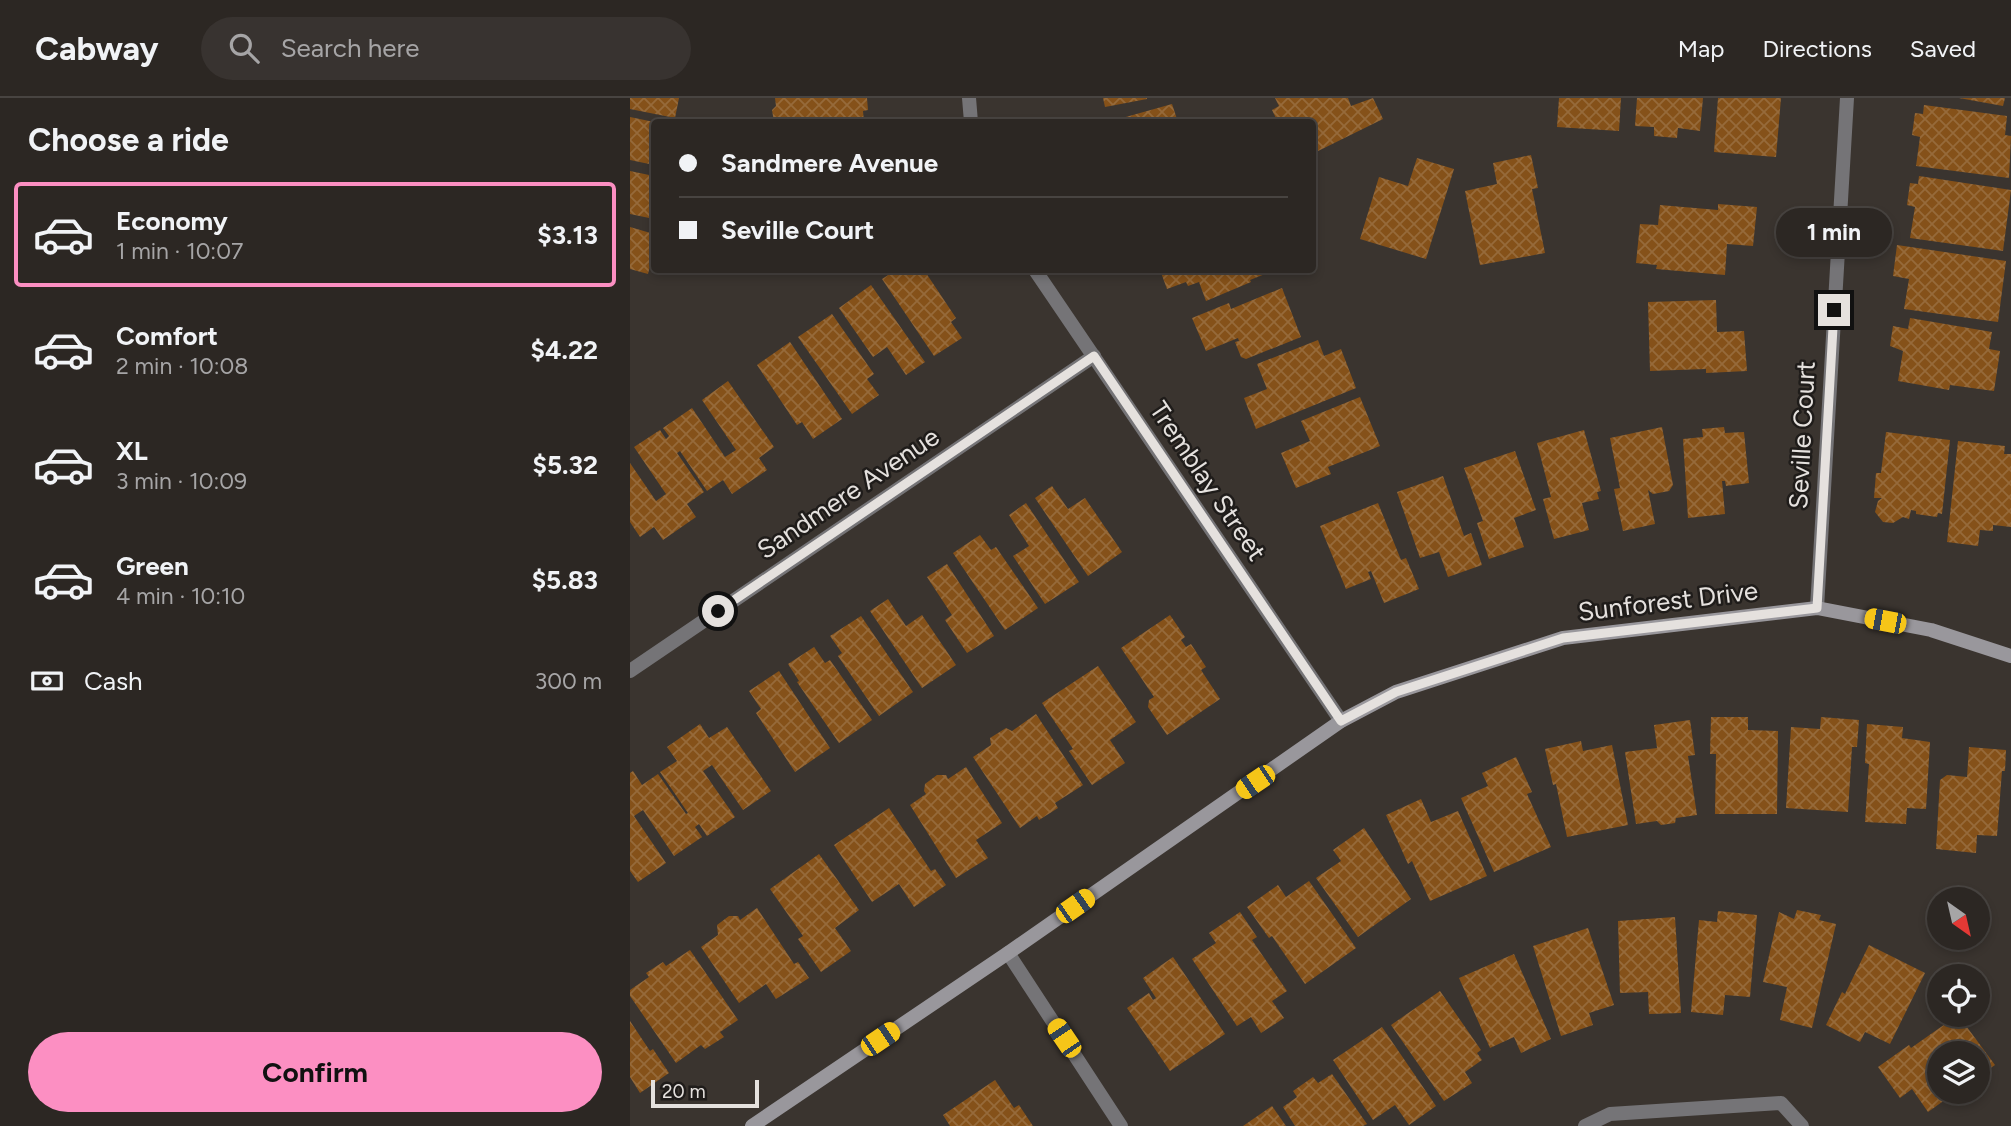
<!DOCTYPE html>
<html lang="en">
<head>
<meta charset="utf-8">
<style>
	:root { --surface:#2c2723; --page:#383330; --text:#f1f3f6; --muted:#a6a5a6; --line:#484441; --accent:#fc8fc2 }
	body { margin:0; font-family:Figtree,sans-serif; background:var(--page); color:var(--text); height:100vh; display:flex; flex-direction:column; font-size:26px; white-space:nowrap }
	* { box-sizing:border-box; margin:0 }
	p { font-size:23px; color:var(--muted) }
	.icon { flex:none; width:38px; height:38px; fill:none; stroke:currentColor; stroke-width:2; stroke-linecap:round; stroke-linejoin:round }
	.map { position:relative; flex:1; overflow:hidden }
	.drawer { display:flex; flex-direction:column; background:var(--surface); width:630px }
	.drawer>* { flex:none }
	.guide { position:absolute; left:21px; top:21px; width:665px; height:154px; border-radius:7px; box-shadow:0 4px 10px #0003,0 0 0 2px var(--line); display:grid; align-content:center; height:154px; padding:0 28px; background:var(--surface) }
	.needle { width:46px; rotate:146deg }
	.fabs { position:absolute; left:1297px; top:789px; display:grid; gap:14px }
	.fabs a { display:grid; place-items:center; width:63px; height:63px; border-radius:50%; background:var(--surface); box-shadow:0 4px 10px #0003,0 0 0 2px var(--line); font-size:35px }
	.scale { position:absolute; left:21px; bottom:18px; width:108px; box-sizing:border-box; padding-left:7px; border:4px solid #e5e1de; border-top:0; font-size:19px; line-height:24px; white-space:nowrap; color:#e5e1de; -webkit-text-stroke:5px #1f1c1a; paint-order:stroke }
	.end { position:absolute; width:32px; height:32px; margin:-16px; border:9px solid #e5e1de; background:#111; box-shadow:0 0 0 4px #111 }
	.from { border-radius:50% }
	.bubble { position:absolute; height:49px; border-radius:24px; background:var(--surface); box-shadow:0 4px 10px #0003,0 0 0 2px var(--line); font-size:23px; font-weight:700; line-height:49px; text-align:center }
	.car { position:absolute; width:21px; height:42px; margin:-21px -10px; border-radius:9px; box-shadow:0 0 5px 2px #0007; background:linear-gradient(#f5c518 24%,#345 0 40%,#f5c518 0 76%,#345 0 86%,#f5c518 0) }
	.guide b { display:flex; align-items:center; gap:24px; height:66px; font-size:26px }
	.guide b+b { border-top:2px solid var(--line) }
	.guide i { width:18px; height:18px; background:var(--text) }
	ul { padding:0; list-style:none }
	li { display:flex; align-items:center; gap:21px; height:105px; margin:0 14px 10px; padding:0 14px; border:4px solid transparent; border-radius:7px }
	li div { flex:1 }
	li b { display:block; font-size:26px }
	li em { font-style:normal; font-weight:700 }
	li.current { border-color:var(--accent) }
	li>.icon { width:63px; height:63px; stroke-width:1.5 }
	h2 { padding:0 28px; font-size:32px; line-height:84px }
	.pay { display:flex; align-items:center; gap:18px; height:77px; padding:0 28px; font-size:26px }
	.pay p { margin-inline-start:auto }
	.primary-button { display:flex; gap:14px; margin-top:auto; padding:14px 28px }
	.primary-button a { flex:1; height:80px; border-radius:42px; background:var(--accent); color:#111; font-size:28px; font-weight:700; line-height:80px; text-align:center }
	header { display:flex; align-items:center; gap:42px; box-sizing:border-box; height:98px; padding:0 35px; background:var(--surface); border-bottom:2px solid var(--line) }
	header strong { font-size:33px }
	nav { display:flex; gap:38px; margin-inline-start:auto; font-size:24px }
	.search { width:490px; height:63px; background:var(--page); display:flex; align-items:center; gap:18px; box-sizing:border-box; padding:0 24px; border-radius:38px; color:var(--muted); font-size:26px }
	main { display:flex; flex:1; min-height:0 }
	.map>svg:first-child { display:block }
	.building { fill:url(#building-cross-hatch) }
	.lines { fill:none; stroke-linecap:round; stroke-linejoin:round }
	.street { stroke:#757477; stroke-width:14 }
	.secondary { stroke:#99979c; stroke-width:14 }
	.route { stroke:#e5e1de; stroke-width:9 }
	.labels { text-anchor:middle; stroke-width:5; stroke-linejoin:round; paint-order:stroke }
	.street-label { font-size:26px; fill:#e5e1de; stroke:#1f1c1a }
</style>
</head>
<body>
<header>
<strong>Cabway</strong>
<div class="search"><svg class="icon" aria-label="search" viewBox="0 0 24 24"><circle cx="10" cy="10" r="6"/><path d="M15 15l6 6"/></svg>Search here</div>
<nav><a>Map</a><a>Directions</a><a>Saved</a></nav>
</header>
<main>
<section class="drawer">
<h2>Choose a ride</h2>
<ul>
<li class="current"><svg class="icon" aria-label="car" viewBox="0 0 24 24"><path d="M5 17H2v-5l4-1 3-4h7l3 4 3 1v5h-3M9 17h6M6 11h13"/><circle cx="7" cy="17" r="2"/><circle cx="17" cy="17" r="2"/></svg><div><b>Economy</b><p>1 min · 10:07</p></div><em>$3.13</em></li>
<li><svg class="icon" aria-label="car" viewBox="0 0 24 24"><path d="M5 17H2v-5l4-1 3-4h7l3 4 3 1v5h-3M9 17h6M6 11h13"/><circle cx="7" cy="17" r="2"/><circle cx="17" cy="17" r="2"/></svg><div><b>Comfort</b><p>2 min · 10:08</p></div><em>$4.22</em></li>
<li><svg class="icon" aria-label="car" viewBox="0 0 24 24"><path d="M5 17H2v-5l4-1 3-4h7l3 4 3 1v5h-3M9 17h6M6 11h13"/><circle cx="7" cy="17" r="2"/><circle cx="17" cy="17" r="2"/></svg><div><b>XL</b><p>3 min · 10:09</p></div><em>$5.32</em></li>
<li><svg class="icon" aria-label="car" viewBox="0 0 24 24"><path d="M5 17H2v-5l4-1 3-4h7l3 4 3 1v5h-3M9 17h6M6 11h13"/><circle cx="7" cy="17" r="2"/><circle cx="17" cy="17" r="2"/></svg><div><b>Green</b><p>4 min · 10:10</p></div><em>$5.83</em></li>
</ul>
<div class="pay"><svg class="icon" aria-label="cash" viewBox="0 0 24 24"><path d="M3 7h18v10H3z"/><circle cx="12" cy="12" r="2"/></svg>Cash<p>300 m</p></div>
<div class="primary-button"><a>Confirm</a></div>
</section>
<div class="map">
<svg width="1381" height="1028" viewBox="0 0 1381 1028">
	<defs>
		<pattern id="building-cross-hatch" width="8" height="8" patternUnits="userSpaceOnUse" patternTransform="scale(1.75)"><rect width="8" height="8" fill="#855119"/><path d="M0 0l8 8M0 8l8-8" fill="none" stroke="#966a3a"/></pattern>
	</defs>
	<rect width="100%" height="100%" fill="#3a342f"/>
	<g class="building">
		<polygon points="0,0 49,0 45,20 0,11"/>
		<polygon points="145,0 237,0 238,12 233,13 234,24 144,24 142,12 146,8"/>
		<polygon points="473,0 517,0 517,1 475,9"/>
		<polygon points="645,0 718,0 721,8 743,0 753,21 682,56 682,24 648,24 642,12 649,8"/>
		<polygon points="929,0 991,0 989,33 927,29"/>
		<polygon points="1007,0 1073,0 1070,33 1048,30 1047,40 1024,38 1024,29 1005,28"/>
		<polygon points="1088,0 1151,0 1146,59 1084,54"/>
		<polygon points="1329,0 1375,0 1373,8"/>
		<polygon points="542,6 548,24 478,24"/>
		<polygon points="1294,7 1377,18 1375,37 1381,38 1379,80 1286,68 1290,39 1282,37 1285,15 1293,16"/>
		<polygon points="0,19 24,24 24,67 0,62"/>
		<polygon points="901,57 908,90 902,91 915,155 850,167 835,93 867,86 863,65"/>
		<polygon points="787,60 824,71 796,161 730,141 749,79 778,88"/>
		<polygon points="0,73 24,78 24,121 0,116"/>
		<polygon points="1289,78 1381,92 1373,153 1280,140 1285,109 1277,107 1280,85 1288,86"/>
		<polygon points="1088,106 1127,109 1123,148 1097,146 1095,177 1026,171 1027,167 1006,165 1010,126 1028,127 1030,107 1088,112"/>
		<polygon points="0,129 24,136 24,152 18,176 0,171"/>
		<polygon points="1267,147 1376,163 1368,224 1274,211 1279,181 1263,178"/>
		<polygon points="266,172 294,172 326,220 321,224 332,240 304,258 252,181"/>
		<polygon points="530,172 634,172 635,176 620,182 621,184 576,203 569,184 558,188 556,184 537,191"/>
		<polygon points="241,187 295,264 276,277 257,249 243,259 209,210"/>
		<polygon points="652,190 671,239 616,261 611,259 605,244 609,243 608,240 576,253 562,220 599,205 601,211"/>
		<polygon points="1086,202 1087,234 1114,233 1117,273 1076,275 1076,271 1020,273 1018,204"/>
		<polygon points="202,216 244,276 237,281 249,297 222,316 168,239"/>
		<polygon points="1280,220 1362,234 1359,251 1370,253 1364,293 1320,287 1319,292 1268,283 1273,253 1260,248 1263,228 1278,231"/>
		<polygon points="688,242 694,258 711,251 726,290 626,331 614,300 637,291 627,266"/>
		<polygon points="160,244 212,321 183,341 172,324 167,327 127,267"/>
		<polygon points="98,283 144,349 129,360 137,372 102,396 93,382 77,393 50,353 47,355 74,394 57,406 66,419 33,442 24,429 10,439 0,424 0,365 26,403 36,396 4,349 30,332 36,341 39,338 33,330 62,310 95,359 106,352 72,302"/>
		<polygon points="730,299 750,348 698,369 701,376 666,390 651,355 680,343 671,323"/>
		<polygon points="1032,329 1043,387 1039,393 1023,396 1018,392 1025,426 993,433 984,391 990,390 980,340"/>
		<polygon points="1094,329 1095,335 1114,334 1119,385 1096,388 1095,383 1092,383 1095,416 1058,420 1053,341 1073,339 1072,331"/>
		<polygon points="954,332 971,393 967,394 969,401 952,405 959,432 924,441 913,401 921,399 907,345"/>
		<polygon points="1256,334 1320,342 1312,416 1308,415 1307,419 1286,416 1286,413 1281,412 1279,421 1273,419 1263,425 1253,424 1245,414 1248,403 1252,400 1244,400 1246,375 1251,375"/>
		<polygon points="1328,343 1375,348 1374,356 1381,356 1381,429 1363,427 1363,433 1350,432 1348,448 1317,444"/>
		<polygon points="885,353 906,412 884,420 894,449 859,461 847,425 853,423 834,370"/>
		<polygon points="813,378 834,438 841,435 852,467 818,479 809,454 790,460 767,394"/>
		<polygon points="422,388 438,411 455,400 492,454 458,478 405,400"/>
		<polygon points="396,405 449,484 415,506 383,458 399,448 379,417"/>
		<polygon points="748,405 771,462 776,460 789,491 754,505 741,473 738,474 741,481 716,491 690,428"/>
		<polygon points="350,437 361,452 366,449 408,510 375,532 323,455"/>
		<polygon points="317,466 364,538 337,555 315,522 322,517 297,479"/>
		<polygon points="258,501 276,528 292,517 326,567 292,590 240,513"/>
		<polygon points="540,517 555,539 551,542 556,549 561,546 576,569 571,572 590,601 537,637 518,609 519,602 524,599 491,550"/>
		<polygon points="231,518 283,594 249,618 208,558 212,555 200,538"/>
		<polygon points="184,549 195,565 200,562 242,622 209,645 167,584 169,583 158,566"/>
		<polygon points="468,568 506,624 480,642 495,665 462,687 439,653 443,651 412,605"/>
		<polygon points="149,573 200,650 165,674 126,615 131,611 119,593"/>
		<polygon points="406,616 453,687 425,705 428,710 409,722 407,718 390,730 343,659 361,647 360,640 376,630 382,633"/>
		<polygon points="1081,619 1118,619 1118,632 1148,633 1147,716 1085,716 1086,656 1080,656"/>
		<polygon points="1191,619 1229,622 1227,649 1222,649 1218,714 1156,710 1161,629 1190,631"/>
		<polygon points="1060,622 1065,657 1058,658 1067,717 1046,720 1045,725 1031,727 1027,723 1006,726 995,654 1027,650 1024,627"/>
		<polygon points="70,626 79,640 97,629 141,693 113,712 82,667 73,673 105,719 77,738 69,726 65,729 72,739 44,758 13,712 4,718 36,765 8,784 0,773 0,675 3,673 12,687 28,676 56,716 58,715 30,674 47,663 37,649"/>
		<polygon points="1237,626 1273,629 1272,640 1300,644 1296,711 1277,710 1276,726 1235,724 1239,666 1235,665"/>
		<polygon points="951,643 953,653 982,647 998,727 937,739 926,686 923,687 915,651"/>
		<polygon points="1339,649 1376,652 1375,673 1372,673 1367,738 1347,737 1346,755 1306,751 1310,682 1317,677 1337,679"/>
		<polygon points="886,659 902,694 897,696 921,749 864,774 831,700 858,688 852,675"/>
		<polygon points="336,669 372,725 346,742 358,760 326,780 280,707 296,696 294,693 295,686 307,677 316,677 318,681"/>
		<polygon points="791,701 801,724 828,713 857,778 800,803 782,763 778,766 756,717"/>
		<polygon points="259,710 301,773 305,771 316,787 284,809 269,786 242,804 204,747"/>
		<polygon points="734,730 781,801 728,839 686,780 711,763 703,752"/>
		<polygon points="189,756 229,812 205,830 221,853 191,874 168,841 173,838 140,791"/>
		<polygon points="679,783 726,850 675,886 642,838 639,840 617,809 648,787 656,799"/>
		<polygon points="127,810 164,866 168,864 179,880 146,901 136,886 109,905 71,849 88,837 87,827 99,818 108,818 110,822"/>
		<polygon points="1167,812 1191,817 1189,822 1206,826 1182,930 1150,922 1157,889 1133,884 1149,814 1164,821"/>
		<polygon points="1088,813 1127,817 1120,899 1095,897 1093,917 1061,914 1069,822 1087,824"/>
		<polygon points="610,814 627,839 622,842 657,893 642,903 654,920 631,935 621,919 607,928 562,861 586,845 579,835"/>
		<polygon points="1045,819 1051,915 1019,916 1018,894 990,895 988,823"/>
		<polygon points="958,830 984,907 959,915 963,927 931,938 903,848"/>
		<polygon points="1239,847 1295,875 1260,946 1235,934 1230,944 1196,927 1212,894 1215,896"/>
		<polygon points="60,852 108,922 90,934 94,939 75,951 71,947 46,965 0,898 0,892 19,879 16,875 33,864 36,868"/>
		<polygon points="884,856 921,941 891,955 884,939 860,950 829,880"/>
		<polygon points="543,859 595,936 540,973 497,910 519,895 523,902 526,900 513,880"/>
		<polygon points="810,893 851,952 847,955 852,962 835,974 842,985 814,1003 761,927"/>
		<polygon points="1328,917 1365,967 1348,979 1348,956 1309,956 1309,994 1326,994 1298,1014 1282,991 1270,1000 1248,969 1279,947 1281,950"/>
		<polygon points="0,923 20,953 23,951 39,975 10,995 0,979"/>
		<polygon points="752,929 806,1008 779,1027 765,1007 743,1022 703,962"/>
		<polygon points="702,976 737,1026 733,1028 665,1028 653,1009 667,999 663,993 683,979 688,985"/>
		<polygon points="365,982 384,1010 389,1007 403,1028 320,1028 313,1017"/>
		<polygon points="642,1008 656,1028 613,1028"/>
	</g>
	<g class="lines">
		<g class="street">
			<polyline points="339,0 341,24"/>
			<polyline points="405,172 711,623"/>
			<polyline points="1187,510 1217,0"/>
			<polyline points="0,573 464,258"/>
			<polyline points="378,855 491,1028"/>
			<polyline points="955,1028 980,1016 1151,1005 1172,1028"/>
		</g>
		<polyline class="secondary" points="122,1028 378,855 711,623 766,594 933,540 1187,510 1301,532 1381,558"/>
	</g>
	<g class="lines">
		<polyline class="route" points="88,513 464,258 711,623 766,594 933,540 1187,510 1204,212"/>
	</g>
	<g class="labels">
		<g class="street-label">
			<text transform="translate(1172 337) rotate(-87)" y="9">Seville Court</text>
			<text transform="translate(578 383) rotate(56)" y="9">Tremblay Street</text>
			<text transform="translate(218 395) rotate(-34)" y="9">Sandmere Avenue</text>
			<text transform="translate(1038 503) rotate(-7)" y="9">Sunforest Drive</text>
		</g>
	</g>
</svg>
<div class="fabs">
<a><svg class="needle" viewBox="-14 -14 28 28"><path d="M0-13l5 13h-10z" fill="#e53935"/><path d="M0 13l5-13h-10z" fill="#a6a5a6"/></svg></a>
<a><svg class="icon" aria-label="locate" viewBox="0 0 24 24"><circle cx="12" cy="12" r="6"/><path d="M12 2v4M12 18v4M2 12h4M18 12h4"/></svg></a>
<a><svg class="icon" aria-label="layers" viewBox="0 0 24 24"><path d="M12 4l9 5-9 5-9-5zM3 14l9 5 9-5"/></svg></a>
</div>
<div class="scale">20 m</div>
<i class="end from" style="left:88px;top:513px"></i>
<i class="end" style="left:1204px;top:212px"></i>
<div class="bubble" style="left:1146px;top:110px;width:116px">1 min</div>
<i class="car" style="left:1255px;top:523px;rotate:281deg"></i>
<i class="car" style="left:625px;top:684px;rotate:236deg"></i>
<i class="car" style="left:445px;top:808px;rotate:55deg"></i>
<i class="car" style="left:434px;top:940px;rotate:326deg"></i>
<i class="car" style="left:250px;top:941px;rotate:56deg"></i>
<div class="guide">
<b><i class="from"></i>Sandmere Avenue</b>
<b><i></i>Seville Court</b>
</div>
</div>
</main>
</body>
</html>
